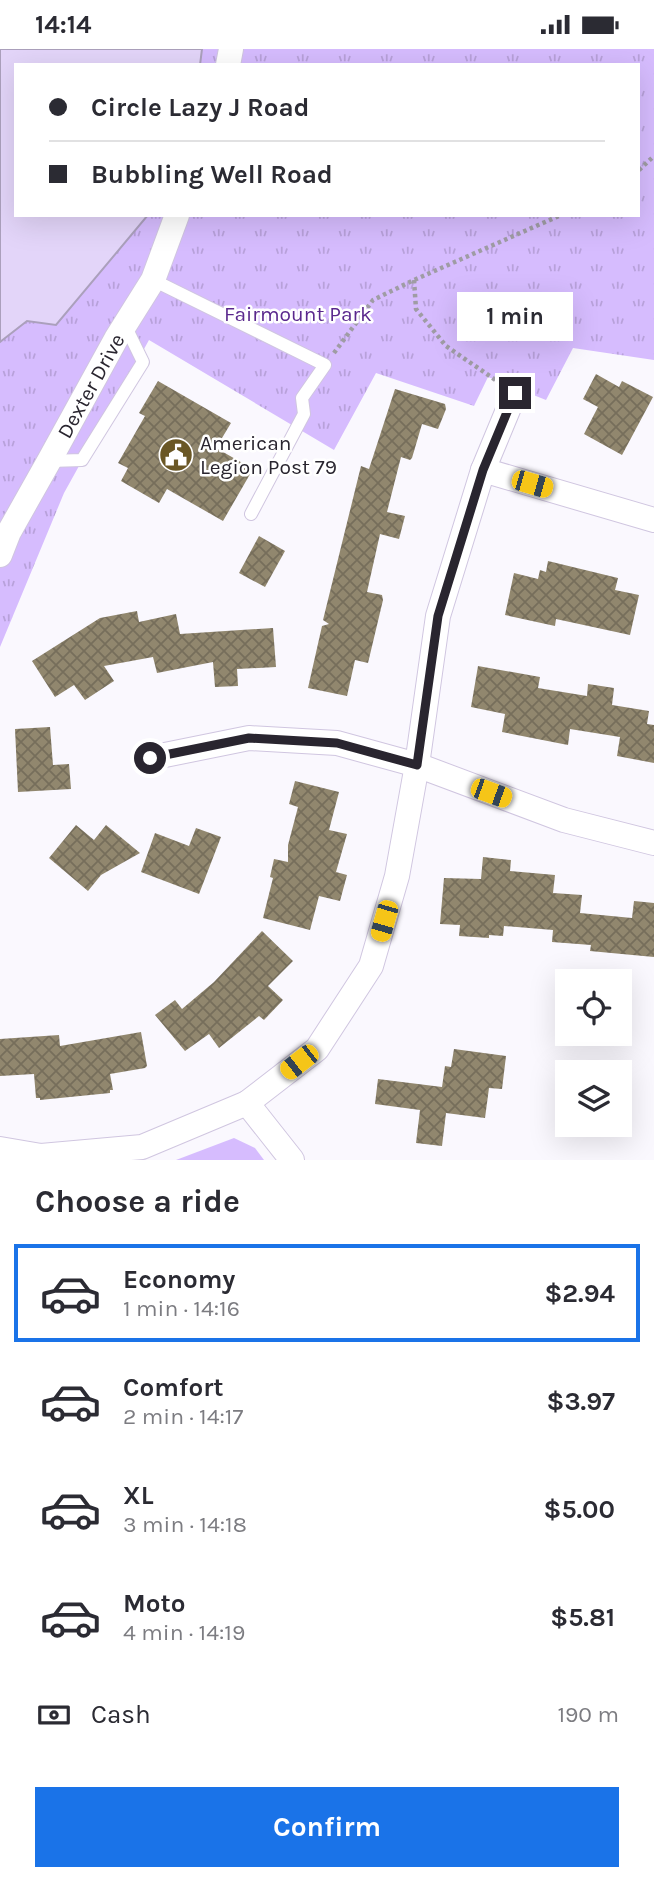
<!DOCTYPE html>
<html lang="en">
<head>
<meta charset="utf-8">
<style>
	:root { --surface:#fff; --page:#f2f2f3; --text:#2b2b33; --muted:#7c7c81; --line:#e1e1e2; --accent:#1a73e8 }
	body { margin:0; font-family:Karla,sans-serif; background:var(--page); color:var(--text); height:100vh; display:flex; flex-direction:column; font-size:26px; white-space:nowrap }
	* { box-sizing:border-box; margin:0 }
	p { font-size:23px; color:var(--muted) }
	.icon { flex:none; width:38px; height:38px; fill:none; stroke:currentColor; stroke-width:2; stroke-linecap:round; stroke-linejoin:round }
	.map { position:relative; height:1111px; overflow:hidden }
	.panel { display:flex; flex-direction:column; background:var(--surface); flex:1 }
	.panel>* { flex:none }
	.guide { position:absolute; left:14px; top:14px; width:626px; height:154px; border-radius:0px; box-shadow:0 7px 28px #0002; display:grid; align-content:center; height:154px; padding:0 35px; background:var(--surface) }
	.buttons { position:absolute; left:555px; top:920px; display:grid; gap:14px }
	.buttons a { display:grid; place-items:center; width:77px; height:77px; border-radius:0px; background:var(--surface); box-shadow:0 7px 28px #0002; font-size:35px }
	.end { position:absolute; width:32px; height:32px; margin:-16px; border:9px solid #29252f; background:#fff; box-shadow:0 0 0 4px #fff }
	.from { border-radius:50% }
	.bubble { position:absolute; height:49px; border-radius:0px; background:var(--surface); box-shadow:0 7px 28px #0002; font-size:23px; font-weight:700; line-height:49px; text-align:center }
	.car { position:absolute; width:21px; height:42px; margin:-21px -10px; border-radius:9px; box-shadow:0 0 5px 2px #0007; background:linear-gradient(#f5c518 24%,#345 0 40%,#f5c518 0 76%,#345 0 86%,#f5c518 0) }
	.guide b { display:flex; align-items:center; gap:24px; height:66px; font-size:26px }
	.guide b+b { border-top:2px solid var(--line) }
	.guide i { width:18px; height:18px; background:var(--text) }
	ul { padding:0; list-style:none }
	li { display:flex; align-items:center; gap:21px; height:98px; margin:0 14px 10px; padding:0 21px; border:4px solid transparent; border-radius:0px }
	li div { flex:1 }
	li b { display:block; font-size:26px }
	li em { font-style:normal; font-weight:700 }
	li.on { border-color:var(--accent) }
	li>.icon { width:63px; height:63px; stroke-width:1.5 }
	h2 { padding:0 35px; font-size:32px; line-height:84px }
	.pay { display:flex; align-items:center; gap:18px; height:77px; padding:0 35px; font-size:26px }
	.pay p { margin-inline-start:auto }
	.cta { display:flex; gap:14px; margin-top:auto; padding:14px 35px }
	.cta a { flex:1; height:80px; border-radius:0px; background:var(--accent); color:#fff; font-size:28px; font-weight:700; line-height:80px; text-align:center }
	.status { display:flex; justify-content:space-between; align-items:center; height:49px; padding:0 35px; background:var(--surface); direction:ltr }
	.status svg { height:19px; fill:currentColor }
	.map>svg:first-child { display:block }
	.grass { fill:#d6bcfe }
	.park { fill:url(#park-tufts); fill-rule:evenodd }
	.water { fill:#e3d5f9; stroke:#aba0bc; stroke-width:2 }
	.building { fill:url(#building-cross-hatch) }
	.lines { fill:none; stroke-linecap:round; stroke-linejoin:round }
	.lane-casing { stroke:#d0c6e0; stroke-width:14 }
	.street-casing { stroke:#d0c6e0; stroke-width:26 }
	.path { stroke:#9f9ca4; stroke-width:4.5; stroke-dasharray:3.5 3.5; stroke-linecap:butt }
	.lane { stroke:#fff; stroke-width:12 }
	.street { stroke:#fff; stroke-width:24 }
	.route { stroke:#29252f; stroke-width:9 }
	.labels { text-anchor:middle; stroke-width:5; stroke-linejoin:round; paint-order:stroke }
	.park-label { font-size:21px; fill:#5a288d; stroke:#fff }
	.street-label { font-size:21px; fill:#29252f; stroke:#fff }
	.poi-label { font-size:21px; fill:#29252f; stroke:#fff; text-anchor:start }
</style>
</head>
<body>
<div class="status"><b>14:14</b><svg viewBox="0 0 49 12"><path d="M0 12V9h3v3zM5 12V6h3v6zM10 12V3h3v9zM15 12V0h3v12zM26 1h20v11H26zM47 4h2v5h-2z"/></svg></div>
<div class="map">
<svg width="654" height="1111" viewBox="0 0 654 1111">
	<defs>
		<pattern id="park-tufts" width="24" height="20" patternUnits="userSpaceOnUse" patternTransform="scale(1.75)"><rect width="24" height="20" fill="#d6bcfe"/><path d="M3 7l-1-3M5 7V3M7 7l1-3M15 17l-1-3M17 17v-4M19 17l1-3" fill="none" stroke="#b8a1da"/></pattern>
		<pattern id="building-cross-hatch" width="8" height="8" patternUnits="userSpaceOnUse" patternTransform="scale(1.75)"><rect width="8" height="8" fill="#91876e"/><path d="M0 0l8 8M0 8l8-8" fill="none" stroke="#766e5b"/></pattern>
	</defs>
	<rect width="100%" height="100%" fill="#faf8fe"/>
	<polygon class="grass" points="234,1089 255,1099 264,1111 176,1111"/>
	<path class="park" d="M0 0H654V311L573 299 546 351 488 328 474 357 376 324 334 401 149 291 64 444 0 598ZM16 16H639V166H16Z"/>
	<polygon class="water" points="0,0 202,0 200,16 16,16 16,166 148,166 56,276 27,272 0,293"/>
	<g class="building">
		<polygon points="596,325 619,338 622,332 653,348 622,406 584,385 598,358 583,350"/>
		<polygon points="158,332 231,374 216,399 253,420 223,472 167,440 159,454 121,432 128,419 118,414 145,367 139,364"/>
		<polygon points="395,340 445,355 446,360 438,380 422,375 412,409 410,411 401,408 387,463 405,467 399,490 380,485 367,543 382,546 383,551 368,614 355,611 347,647 308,639 322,577 329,575 323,571 361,417 369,420"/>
		<polygon points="259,487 285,502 265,538 239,524"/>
		<polygon points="548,512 618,529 615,541 639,546 630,586 556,570 555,577 505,566 514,524 538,530 540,521 546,523"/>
		<polygon points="137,562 139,573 176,565 180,585 273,579 276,618 237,620 238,637 215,638 213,613 157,624 153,608 104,617 114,632 85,651 74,636 55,648 32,612 100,569"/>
		<polygon points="478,617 540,628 538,639 587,647 588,635 614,639 612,656 649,662 647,675 654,676 654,714 617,707 620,688 570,680 568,696 502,683 505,665 471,658"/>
		<polygon points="50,678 53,716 69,715 71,740 18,743 15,680"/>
		<polygon points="295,732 339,743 329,781 347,785 336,823 347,826 340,852 319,847 310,881 263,869 273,829 270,828 274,810 288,813 288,796 298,758 289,755"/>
		<polygon points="76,776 94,791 106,776 140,804 101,826 88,842 49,809"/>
		<polygon points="196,779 221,788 199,845 141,823 155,784 189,797"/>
		<polygon points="483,808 511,811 510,822 555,826 553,844 582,846 580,864 632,869 634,852 654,854 654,908 590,902 591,896 552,893 553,881 504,877 503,887 489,886 489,889 459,887 460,876 440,875 444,829 481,830"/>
		<polygon points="262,882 293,912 268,937 283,951 264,971 259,967 219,999 209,985 185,1002 155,966 175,951 182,960 214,933"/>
		<polygon points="141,983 147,1017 145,1019 110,1025 113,1041 110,1041 110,1044 40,1051 40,1049 36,1049 34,1025 0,1027 0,990 59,986 60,997"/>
		<polygon points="454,1000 506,1007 502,1040 489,1039 485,1069 446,1064 442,1097 416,1094 420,1061 375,1055 378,1030 442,1038 445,1017 451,1018"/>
	</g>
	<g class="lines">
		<g class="lane-casing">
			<g id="lane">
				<polyline points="153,231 325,316 302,349 304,365 251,465"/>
				<polyline points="49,412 82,411 143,313 125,276"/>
			</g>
		</g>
		<g class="street-casing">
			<g id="street">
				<polyline points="228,16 231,0"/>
				<polyline points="483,421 654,471"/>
				<polyline points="0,506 9,483 49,412 116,290 153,231 177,166"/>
				<polyline points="150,709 249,689 337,694 417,716 564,771 654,794"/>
				<polyline points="247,1054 317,1000 371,917 397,827 417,716 438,567 483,421 515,344"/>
				<polyline points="0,1100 41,1107 142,1098 247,1054 292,1111"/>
			</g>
		</g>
		<g class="path">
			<polyline points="639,121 654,107"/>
			<polyline points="414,231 416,260 446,297 497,332"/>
			<polyline points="334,304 373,251 414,231 561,166"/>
		</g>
		<use href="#lane" class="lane"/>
		<use href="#street" class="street"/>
	</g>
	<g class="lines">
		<polyline class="route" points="150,709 249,689 337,694 417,716 438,567 483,421 515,344"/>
	</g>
	<defs>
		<g id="civic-disc" transform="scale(1.75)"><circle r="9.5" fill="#6a5725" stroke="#fff"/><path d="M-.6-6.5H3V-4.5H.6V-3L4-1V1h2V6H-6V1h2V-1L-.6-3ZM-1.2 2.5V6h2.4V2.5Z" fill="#fff"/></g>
	</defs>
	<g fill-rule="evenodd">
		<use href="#civic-disc" x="176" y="406"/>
	</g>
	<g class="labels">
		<g class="park-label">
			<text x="298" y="272">Fairmount Park</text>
		</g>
		<g class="street-label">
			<text transform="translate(91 337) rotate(-61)" y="7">Dexter Drive</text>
		</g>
		<g class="poi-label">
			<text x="200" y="401">American<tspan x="200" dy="24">Legion Post 79</tspan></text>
		</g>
	</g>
</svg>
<div class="buttons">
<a><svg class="icon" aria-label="locate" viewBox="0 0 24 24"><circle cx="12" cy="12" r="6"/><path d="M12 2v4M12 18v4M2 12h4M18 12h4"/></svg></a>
<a><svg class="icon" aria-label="layers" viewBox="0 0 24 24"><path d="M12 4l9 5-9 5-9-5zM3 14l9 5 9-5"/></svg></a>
</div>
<i class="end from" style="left:150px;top:709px"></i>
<i class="end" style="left:515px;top:344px"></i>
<div class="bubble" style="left:457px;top:243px;width:116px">1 min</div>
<i class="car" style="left:532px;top:435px;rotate:106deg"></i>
<i class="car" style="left:491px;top:744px;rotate:110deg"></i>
<i class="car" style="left:384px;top:872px;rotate:196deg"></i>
<i class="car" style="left:299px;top:1013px;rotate:232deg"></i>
<div class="guide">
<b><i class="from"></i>Circle Lazy J Road</b>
<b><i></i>Bubbling Well Road</b>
</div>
</div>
<section class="panel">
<h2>Choose a ride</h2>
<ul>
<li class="on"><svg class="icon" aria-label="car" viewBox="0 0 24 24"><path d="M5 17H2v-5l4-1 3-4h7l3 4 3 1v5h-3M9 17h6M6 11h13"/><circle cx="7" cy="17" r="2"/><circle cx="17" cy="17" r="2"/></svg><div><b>Economy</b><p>1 min · 14:16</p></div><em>$2.94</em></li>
<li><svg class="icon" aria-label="car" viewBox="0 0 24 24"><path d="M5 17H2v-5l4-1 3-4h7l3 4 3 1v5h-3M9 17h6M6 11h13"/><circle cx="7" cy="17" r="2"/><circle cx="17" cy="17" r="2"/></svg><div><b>Comfort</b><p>2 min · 14:17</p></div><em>$3.97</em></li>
<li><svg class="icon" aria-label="car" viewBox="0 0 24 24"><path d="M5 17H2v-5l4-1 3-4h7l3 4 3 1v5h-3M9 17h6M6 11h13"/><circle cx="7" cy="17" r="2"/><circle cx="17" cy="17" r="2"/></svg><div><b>XL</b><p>3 min · 14:18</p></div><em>$5.00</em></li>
<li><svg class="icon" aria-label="car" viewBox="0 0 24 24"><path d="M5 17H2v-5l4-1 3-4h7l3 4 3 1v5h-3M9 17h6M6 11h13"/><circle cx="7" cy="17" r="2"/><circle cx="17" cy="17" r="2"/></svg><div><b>Moto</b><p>4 min · 14:19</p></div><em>$5.81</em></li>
</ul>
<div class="pay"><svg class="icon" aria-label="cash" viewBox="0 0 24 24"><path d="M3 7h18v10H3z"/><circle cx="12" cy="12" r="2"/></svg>Cash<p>190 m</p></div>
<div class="cta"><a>Confirm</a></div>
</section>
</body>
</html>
